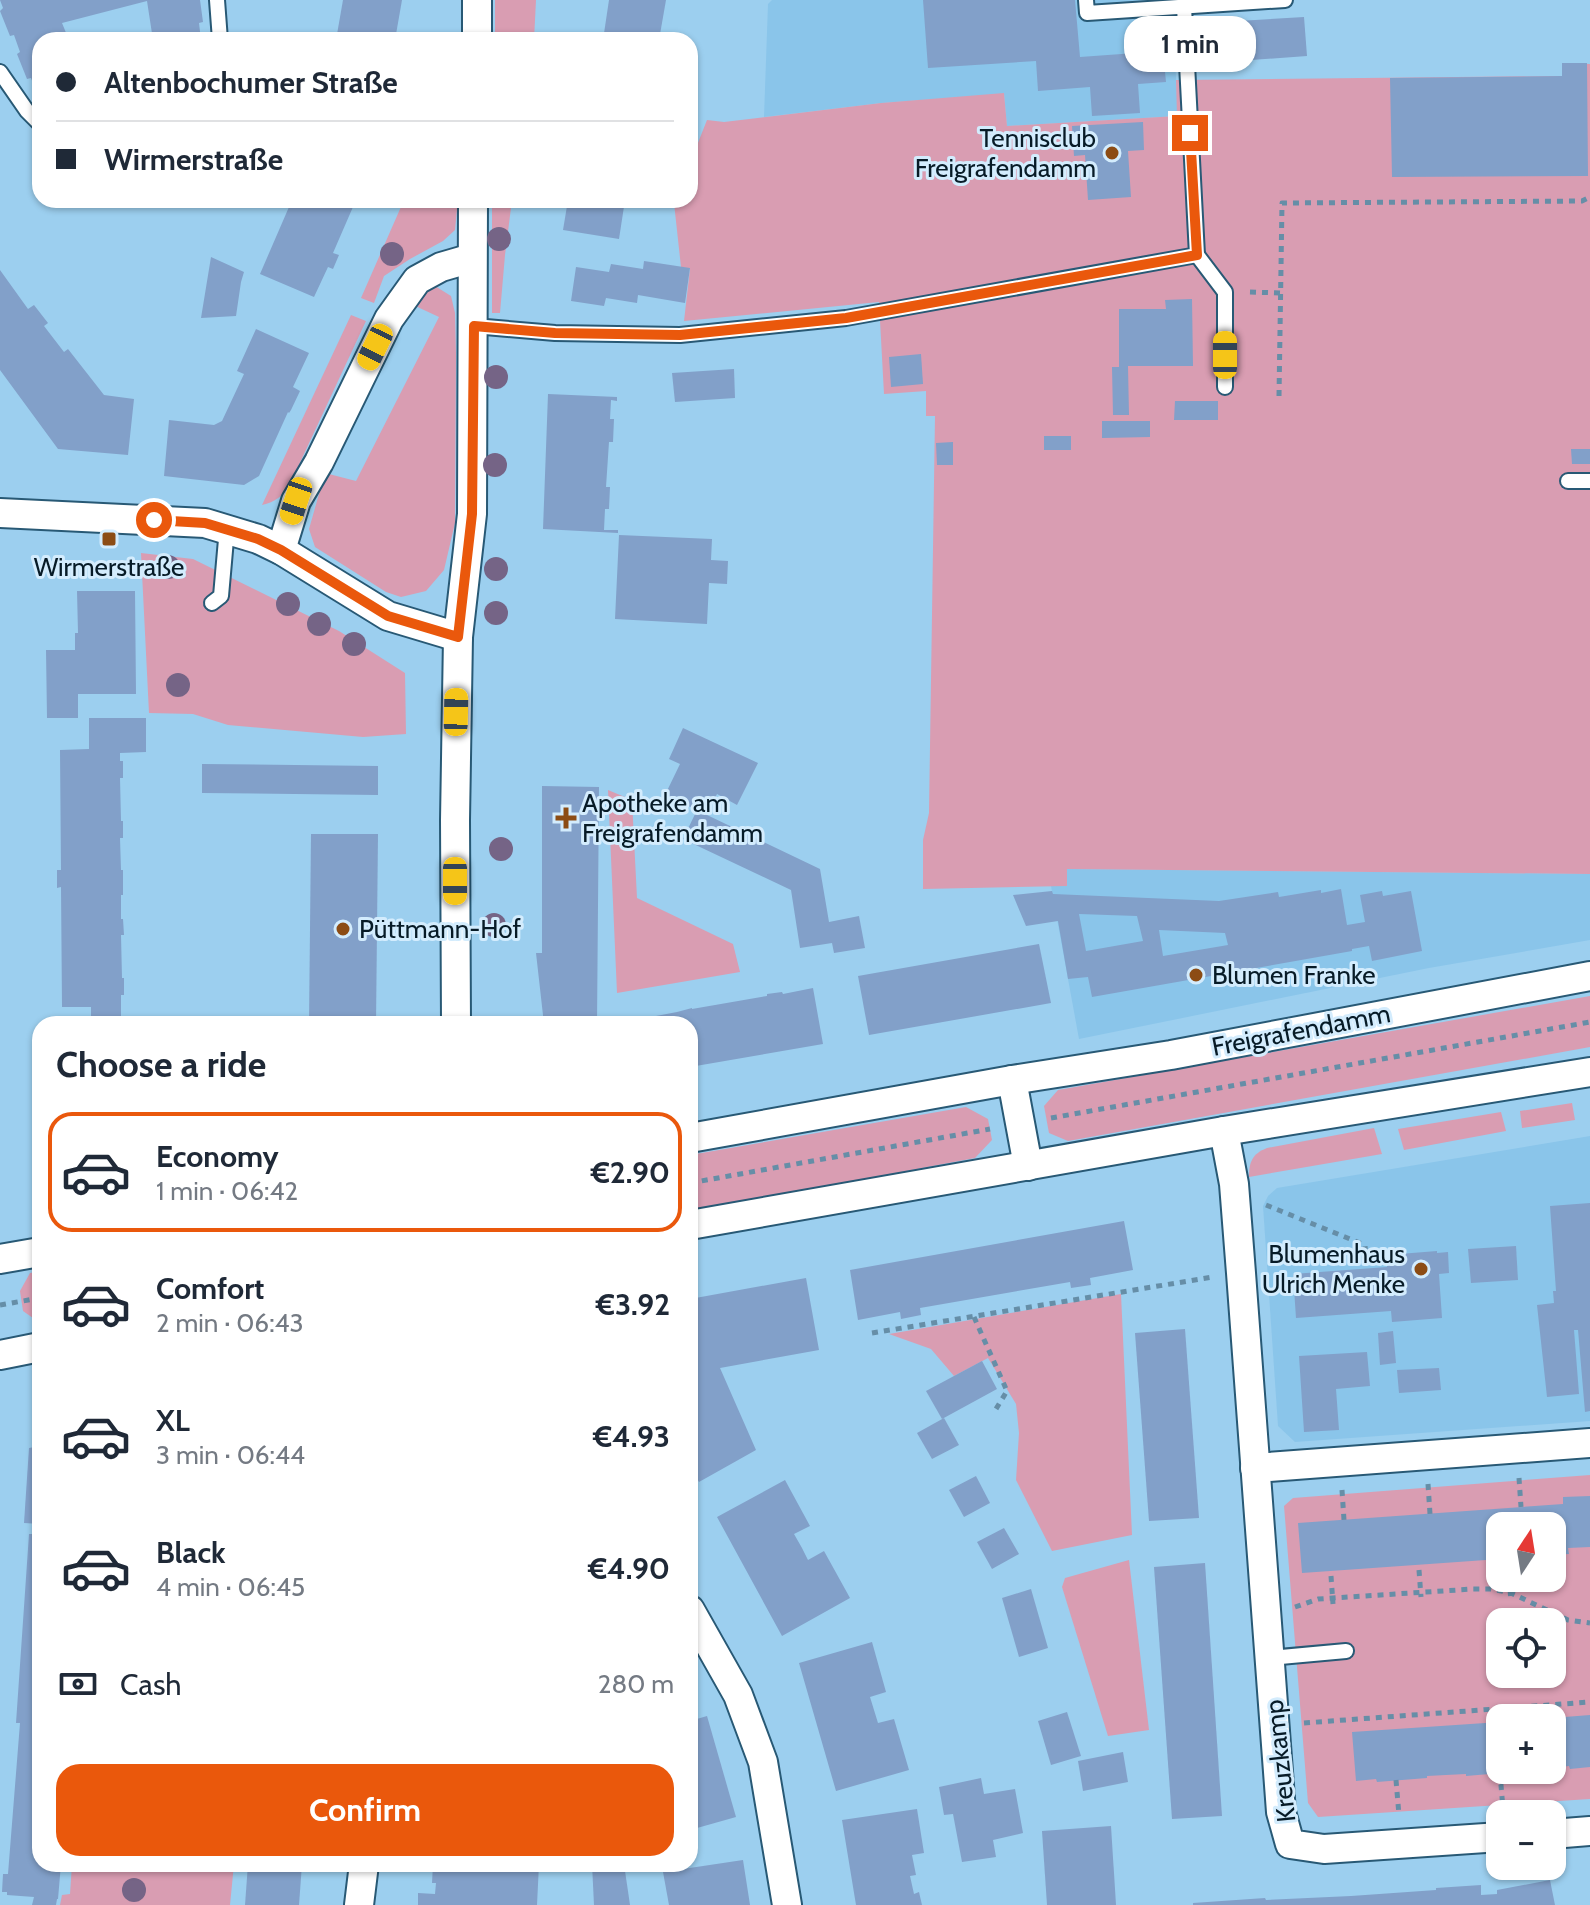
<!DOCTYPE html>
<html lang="en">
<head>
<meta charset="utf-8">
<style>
	:root { --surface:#fff; --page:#f2f2f3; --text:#1f2937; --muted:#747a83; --line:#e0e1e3; --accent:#ea580c }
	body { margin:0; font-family:Cabin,sans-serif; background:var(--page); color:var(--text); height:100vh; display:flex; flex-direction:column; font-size:30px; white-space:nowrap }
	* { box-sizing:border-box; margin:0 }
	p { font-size:26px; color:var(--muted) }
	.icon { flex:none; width:44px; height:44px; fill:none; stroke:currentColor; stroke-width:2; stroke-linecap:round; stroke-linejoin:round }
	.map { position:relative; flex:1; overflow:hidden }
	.side { position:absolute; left:32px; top:1016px; width:666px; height:856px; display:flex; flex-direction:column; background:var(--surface); border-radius:24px; box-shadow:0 2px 6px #0004 }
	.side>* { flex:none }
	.guide { position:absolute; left:32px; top:32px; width:666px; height:176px; border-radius:24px; box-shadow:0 2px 6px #0004; display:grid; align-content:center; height:176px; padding:0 24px; background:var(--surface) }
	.needle { width:52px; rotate:12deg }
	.buttons { position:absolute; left:1486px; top:1512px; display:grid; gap:16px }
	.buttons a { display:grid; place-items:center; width:80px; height:80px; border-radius:16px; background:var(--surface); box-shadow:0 2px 6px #0004; font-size:40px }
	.end { position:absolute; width:36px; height:36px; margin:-18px; border:10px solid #ea580c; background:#fff; box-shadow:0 0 0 4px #fff }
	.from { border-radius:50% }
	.bubble { position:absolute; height:56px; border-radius:24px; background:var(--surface); box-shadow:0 2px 6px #0004; font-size:26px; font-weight:700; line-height:56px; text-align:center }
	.car { position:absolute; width:24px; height:48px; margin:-24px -12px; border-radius:10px; box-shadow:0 0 6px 2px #0007; background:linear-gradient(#f5c518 24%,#345 0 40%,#f5c518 0 76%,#345 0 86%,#f5c518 0) }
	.guide b { display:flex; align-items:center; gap:28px; height:76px; font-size:30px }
	.guide b+b { border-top:2px solid var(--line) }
	.guide i { width:20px; height:20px; background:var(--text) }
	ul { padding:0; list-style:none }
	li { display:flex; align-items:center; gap:24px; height:120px; margin:0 16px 12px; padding:0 8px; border:4px solid transparent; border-radius:24px }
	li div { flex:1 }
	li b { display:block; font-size:30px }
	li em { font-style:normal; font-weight:700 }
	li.current { border-color:var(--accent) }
	li>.icon { width:72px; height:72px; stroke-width:1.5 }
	h2 { padding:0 24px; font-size:36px; line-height:96px }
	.pay { display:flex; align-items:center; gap:20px; height:88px; padding:0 24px; font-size:30px }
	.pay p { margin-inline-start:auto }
	.cta { display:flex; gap:16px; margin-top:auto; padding:16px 24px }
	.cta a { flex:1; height:92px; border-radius:24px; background:var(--accent); color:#fff; font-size:32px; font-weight:700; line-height:92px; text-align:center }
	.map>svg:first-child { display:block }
	.built { fill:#8ac5ea }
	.green { fill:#d99db2; fill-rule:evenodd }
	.building { fill:#82a0c9; fill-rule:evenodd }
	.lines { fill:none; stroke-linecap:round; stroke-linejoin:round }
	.lane-casing { stroke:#285975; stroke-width:18 }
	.street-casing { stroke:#285975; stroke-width:32 }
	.path { stroke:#668ea7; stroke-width:5; stroke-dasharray:6 6; stroke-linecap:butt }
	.lane { stroke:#fff; stroke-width:14 }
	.street { stroke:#fff; stroke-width:28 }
	.tree { fill:#756486 }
	.route { stroke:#ea580c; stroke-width:10 }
	.poi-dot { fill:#8c4c14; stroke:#d3ecfd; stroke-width:3 }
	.labels { text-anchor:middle; stroke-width:6; stroke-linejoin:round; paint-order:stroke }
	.poi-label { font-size:26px; fill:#071b27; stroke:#d3ecfd; text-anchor:start }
	.street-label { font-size:26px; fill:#071b27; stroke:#d3ecfd }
</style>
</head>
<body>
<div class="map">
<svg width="1590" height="1905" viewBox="0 0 1590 1905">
	<rect width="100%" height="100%" fill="#9ccfef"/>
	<g class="built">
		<polygon points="772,0 1172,0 1178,116 1007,126 1004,94 881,103 764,117 768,4"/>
		<polygon points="1066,869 1590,874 1590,940 1429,968 1079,1039 1051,886 1067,885"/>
		<polygon points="1590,1136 1590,1421 1295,1442 1278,1426 1263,1206 1268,1196 1277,1188"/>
	</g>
	<g class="green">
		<polygon points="495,0 536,0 534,40 495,40"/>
		<polygon points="1562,63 1590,64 1590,874 1067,869 1067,886 923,889 923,840 929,813 935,416 926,416 926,391 884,394 879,302 684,321 690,269 681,267 674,203 676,200 690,200 690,163 707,120 724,122 881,103 1004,93 1007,126 1177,116 1176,80 1562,76"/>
		<polygon points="404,200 458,200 455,230 443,241 410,259 384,276 374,303 361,298"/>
		<polygon points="492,200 512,200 505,255 500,313 492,313"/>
		<polygon points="435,286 451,296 455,313 456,355 455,523 444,570 426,591 401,597 386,592 315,547 309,529 325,473 356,481 439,317 411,304 416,295"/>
		<path d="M351 315 366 321 290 484C283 496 275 502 262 505Z"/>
		<polygon points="141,553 193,559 339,631 405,673 406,734 363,737 228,725 193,714 149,713"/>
		<polygon points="608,790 632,800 637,898 733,944 740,972 617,993"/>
		<polygon points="1590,996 1590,1047 1068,1141 1049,1133 1044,1106 1058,1090"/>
		<polygon points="1572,1103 1575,1120 1522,1128 1520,1111"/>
		<polygon points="966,1107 988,1119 992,1140 975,1158 690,1212 690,1155"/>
		<polygon points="1501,1112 1506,1131 1404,1150 1398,1129"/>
		<path d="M1374 1128 1382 1154 1249 1177C1249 1162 1252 1154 1267 1148Z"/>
		<polygon points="40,1271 40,1323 23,1311 20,1291 30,1273"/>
		<polygon points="1121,1294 1132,1535 1052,1551 1016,1480 1019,1433 1016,1404 988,1358 954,1376 931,1349 889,1334"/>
		<path d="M1590 1475V1799L1318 1817 1308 1803 1284 1506 1293 1498ZM1500 1526H1552V1578H1500ZM1500 1622H1552V1674H1500ZM1500 1718H1552V1770H1500Z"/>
		<polygon points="1129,1560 1149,1730 1108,1736 1062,1587 1065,1578"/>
		<polygon points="72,1864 234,1864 230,1905 60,1905 62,1895 70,1894"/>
	</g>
	<g class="building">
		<polygon points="0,0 200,0 203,22 199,23 201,40 153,40 147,1 62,23 69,40 40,40 40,102 31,78 27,79 17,54 20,52 14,35 10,36 0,11 3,8"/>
		<polygon points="343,0 402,0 395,40 336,40"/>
		<polygon points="609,0 666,0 659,40 603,40"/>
		<polygon points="923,0 1075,0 1080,57 1163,51 1166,82 1138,84 1140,113 1092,116 1090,87 1038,91 1036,61 928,68"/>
		<polygon points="1304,17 1307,56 1223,62 1221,22"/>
		<polygon points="1562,63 1587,63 1588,176 1392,177 1390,78 1562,76"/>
		<polygon points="1143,122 1144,150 1128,151 1131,197 1088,200 1085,155 1074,156 1072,126"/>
		<polygon points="292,200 356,200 333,253 339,255 333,269 328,267 314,297 260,274"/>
		<polygon points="568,200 625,200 619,239 563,230"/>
		<polygon points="211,257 244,272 241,282 236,316 201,318"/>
		<polygon points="644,261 690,268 685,303 638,295 637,303 606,298 604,306 571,301 576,267 609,272 611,264 643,269"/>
		<polygon points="0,270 28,309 34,305 48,323 44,326 64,352 68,349 104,395 134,399 128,455 58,449 0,370"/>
		<polygon points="1192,299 1193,366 1128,366 1129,415 1113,415 1112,367 1119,367 1119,309 1166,309 1165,300"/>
		<polygon points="256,329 309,353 293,387 300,391 291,410 289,413 288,412 259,476 244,485 164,476 169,420 214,425 222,421 244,374 237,371"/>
		<polygon points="921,354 923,384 891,387 889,357"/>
		<polygon points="734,369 735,398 675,402 672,373"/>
		<polygon points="548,394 617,397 617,401 611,400 610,419 614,419 613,442 609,442 606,487 610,487 609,509 605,509 604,530 618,530 618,533 543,529"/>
		<polygon points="1175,401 1218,401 1218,420 1174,420"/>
		<polygon points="1102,421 1150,421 1150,437 1102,438"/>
		<rect x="1044" y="436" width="27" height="14"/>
		<polygon points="953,442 953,465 937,465 936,443"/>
		<polygon points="1571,449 1590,449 1590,464 1572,464"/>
		<polygon points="619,535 712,539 711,560 728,561 727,584 709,583 707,624 615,619"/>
		<polygon points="77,591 135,591 136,694 78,694 78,718 47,718 46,650 75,650 75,633 78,633"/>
		<polygon points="89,718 146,718 146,752 120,753 120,761 123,761 123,778 120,778 121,821 123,821 123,838 120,838 121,870 123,870 123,895 121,895 121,919 123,919 124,935 121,935 122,978 124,978 124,995 121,995 121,1024 91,1024 91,1007 62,1007 61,887 57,888 57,870 61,870 60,750 89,749"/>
		<polygon points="683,728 758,763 737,805 717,794 707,815 820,869 829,922 859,916 865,948 834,953 832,943 800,948 791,890 683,839 697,810 665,795 680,764 669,759"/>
		<polygon points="202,764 378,766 378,795 202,793"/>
		<polygon points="542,786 599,787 597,1024 544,1024 536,953 542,953"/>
		<polygon points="311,834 378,834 376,1024 309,1024"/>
		<path d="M1341 889 1347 925 1365 922 1360 895 1382 891 1383 896 1411 891 1422 951 1372 961 1369 946 1352 949V951L1092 997 1088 977 1068 979 1058 921 1026 926 1013 895 1052 891 1053 894 1219 901 1278 892 1279 897 1321 890V893ZM1079 914 1137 916 1143 941 1086 951ZM1159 930 1225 933 1228 945 1163 956Z"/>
		<polygon points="1039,944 1051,1003 869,1035 858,976"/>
		<polygon points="813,988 823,1044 690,1067 690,1024 620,1024 619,1023 677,1012 692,1008 692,1009 767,996 767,994 782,992 783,994"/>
		<polygon points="1590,1203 1590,1411 1585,1412 1578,1330 1574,1330 1579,1394 1547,1397 1537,1305 1554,1303 1553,1291 1556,1291 1550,1206"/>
		<polygon points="1124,1221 1133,1270 1090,1278 1091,1285 1071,1288 1070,1282 920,1308 921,1315 901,1319 900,1312 858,1320 850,1270"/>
		<polygon points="1516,1246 1518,1280 1471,1283 1468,1249"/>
		<polygon points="1437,1251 1437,1253 1448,1252 1449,1273 1439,1274 1442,1318 1392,1322 1391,1311 1296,1318 1293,1274 1387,1267 1387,1255"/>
		<polygon points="806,1278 819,1350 720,1368 756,1450 699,1482 690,1467 690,1299"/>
		<polygon points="1185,1329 1199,1518 1149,1521 1135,1333"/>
		<polygon points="1393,1331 1396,1363 1380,1365 1378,1333"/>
		<polygon points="1367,1352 1370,1386 1336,1389 1339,1430 1304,1432 1299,1356"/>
		<polygon points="982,1361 997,1389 942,1419 926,1391"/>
		<polygon points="1439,1368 1441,1390 1399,1393 1397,1370"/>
		<polygon points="944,1418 959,1445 932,1459 917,1433"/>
		<polygon points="40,1446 40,1524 24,1523 29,1448"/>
		<polygon points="976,1476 990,1503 964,1517 949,1490"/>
		<polygon points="785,1480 810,1526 794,1534 802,1548 808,1560 824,1551 850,1598 782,1636 717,1517"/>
		<polygon points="1590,1496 1590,1547 1568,1548 1569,1554 1552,1555 1552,1526 1500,1526 1500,1559 1302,1573 1298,1523 1563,1504 1563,1497"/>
		<polygon points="1004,1528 1019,1554 992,1569 977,1542"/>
		<polygon points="29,1534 40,1534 40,1864 61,1864 58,1899 57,1899 56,1905 32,1905 34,1897 7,1895 7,1892 2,1892 3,1874 8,1874 20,1723 16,1723"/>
		<polygon points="1205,1563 1222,1816 1172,1819 1154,1567"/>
		<polygon points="1031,1589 1048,1648 1019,1657 1002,1598"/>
		<polygon points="872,1642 886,1692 870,1697 878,1723 894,1719 909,1770 836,1791 799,1663"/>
		<polygon points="1067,1712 1081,1756 1051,1765 1038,1721"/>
		<polygon points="1590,1715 1590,1767 1570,1769 1569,1766 1552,1768 1552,1718"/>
		<polygon points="707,1716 736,1817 690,1830 690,1721"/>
		<polygon points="1500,1722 1500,1770 1513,1770 1513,1772 1466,1776 1466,1774 1446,1775 1427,1776 1427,1778 1377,1782 1376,1779 1356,1781 1352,1732"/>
		<polygon points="1123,1752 1128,1782 1083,1791 1078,1761"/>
		<polygon points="981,1778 984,1794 1015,1789 1023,1833 993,1840 996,1857 962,1862 953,1814 944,1815 939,1787"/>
		<polygon points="917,1809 924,1853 912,1855 916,1875 910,1876 914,1894 919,1892 922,1905 856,1905 842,1820"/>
		<polygon points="1111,1826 1116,1905 1047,1905 1042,1831"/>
		<polygon points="743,1860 750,1905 669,1905 663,1872"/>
		<polygon points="248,1864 302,1864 299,1905 245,1905"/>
		<polygon points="433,1864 539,1864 537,1905 418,1905 418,1893 435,1894 436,1883 432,1883"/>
		<polygon points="592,1864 624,1864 630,1905 594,1905"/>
		<polygon points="1550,1880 1555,1905 1193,1905 1193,1903 1265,1898 1266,1900 1351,1896 1436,1890 1436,1888 1481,1885 1481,1895 1497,1894 1497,1890"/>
	</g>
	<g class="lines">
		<g class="lane-casing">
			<g id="lane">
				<polyline points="217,0 220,40"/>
				<polyline points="1086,0 1087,13 1285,0"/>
				<polyline points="0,72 27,111 40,124"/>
				<polyline points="1197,255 1225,292 1225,387"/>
				<polyline points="474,326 555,333 680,335 846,318 1197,255 1184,7"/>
				<polyline points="1568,481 1590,481"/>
				<polyline points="212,603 221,596 227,528"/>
				<polyline points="1269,1658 1346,1651"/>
			</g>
		</g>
		<g class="street-casing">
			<g id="street">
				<polyline points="477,40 477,0"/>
				<polyline points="0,513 205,523 258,539 281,550 388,616 458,637"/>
				<polyline points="281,550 296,501 319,462 389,319 417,280 441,267 472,258"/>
				<polyline points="456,1024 455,820 458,637 472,514 473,200"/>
				<polyline points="1012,1080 1028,1166"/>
				<polyline points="1224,1131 1234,1184 1241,1273 1281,1812 1290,1844 1324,1849 1500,1837"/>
				<polyline points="690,1138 1012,1080 1171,1055 1590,976"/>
				<polyline points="690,1225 1224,1131 1590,1072"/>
				<polyline points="0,1259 40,1252"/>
				<polyline points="0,1355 40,1347"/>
				<polyline points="1255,1468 1590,1443"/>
				<polyline points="690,1610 738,1695 763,1762 787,1905"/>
				<polyline points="1552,1834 1590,1831"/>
				<polyline points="359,1905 364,1864"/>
			</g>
		</g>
		<g class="path">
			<polyline points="1250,292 1281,293"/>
			<polyline points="1279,396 1282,203 1582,201 1590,197"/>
			<polyline points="1051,1118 1590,1022"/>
			<polyline points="690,1183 990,1129"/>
			<polyline points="1266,1205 1365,1245 1366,1261"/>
			<polyline points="0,1305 40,1298"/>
			<polyline points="974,1317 1007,1391 996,1409"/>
			<polyline points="872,1333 1213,1277"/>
			<polyline points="1519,1478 1521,1507"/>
			<polyline points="1428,1484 1430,1514"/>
			<polyline points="1342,1490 1344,1520"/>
			<polyline points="1419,1570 1421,1597"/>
			<polyline points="1331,1576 1333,1604"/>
			<polyline points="1509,1578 1511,1601"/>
			<polyline points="1295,1607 1318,1599 1473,1589 1491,1589 1511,1593 1568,1620 1590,1623"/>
			<polyline points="1304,1723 1590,1702"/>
			<polyline points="1496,1773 1501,1785 1503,1809"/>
			<polyline points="1396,1780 1399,1815"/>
		</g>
		<use href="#lane" class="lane"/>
		<use href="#street" class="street"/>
	</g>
	<g class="tree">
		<circle cx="499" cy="239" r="12"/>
		<circle cx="392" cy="254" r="12"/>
		<circle cx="496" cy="377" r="12"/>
		<circle cx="495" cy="465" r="12"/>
		<circle cx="168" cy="567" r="12"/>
		<circle cx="496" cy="569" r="12"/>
		<circle cx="288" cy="604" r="12"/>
		<circle cx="496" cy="613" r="12"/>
		<circle cx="319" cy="624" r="12"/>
		<circle cx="354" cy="644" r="12"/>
		<circle cx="178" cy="685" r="12"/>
		<circle cx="501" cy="849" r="12"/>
		<circle cx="494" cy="925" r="12"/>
		<circle cx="134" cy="1890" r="12"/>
	</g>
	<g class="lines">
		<polyline class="route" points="154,520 205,523 258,539 281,550 388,616 458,637 472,514 474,326 555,333 680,335 846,318 1197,255 1190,133"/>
	</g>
	<g class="poi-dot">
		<circle cx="1112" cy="153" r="8"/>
		<rect x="101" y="531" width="16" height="16" rx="4"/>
		<path d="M562 806h8v8h8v8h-8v8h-8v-8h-8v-8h8z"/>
		<circle cx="343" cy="929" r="8"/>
		<circle cx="1196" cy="975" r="8"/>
		<circle cx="1421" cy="1269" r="8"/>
	</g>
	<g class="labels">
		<g class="poi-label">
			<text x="1096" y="147" text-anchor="end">Tennisclub<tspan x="1096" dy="30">Freigrafendamm</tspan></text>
			<text x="109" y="576" text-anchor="middle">Wirmerstraße</text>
			<text x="582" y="812">Apotheke am<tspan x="582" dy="30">Freigrafendamm</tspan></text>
			<text x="359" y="938">Püttmann-Hof</text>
			<text x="1212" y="984">Blumen Franke</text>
			<text x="1405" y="1263" text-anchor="end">Blumenhaus<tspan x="1405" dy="30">Ulrich Menke</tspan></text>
		</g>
		<g class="street-label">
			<text transform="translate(1301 1030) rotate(-11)" y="9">Freigrafendamm</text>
			<text transform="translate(1280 1761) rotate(-96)" y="9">Kreuzkamp</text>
		</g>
	</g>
</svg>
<div class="buttons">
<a><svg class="needle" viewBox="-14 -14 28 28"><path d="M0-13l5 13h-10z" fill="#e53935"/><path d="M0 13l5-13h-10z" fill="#747a83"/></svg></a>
<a><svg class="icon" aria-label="locate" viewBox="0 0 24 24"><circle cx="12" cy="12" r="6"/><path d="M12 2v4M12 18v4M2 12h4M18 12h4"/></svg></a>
<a>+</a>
<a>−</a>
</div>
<i class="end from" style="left:154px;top:520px"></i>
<i class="end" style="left:1190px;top:133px"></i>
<div class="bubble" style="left:1124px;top:16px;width:132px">1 min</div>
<i class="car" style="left:375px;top:347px;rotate:206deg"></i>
<i class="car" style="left:1225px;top:355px;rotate:0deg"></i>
<i class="car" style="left:296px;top:501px;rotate:198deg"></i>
<i class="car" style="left:456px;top:712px;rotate:1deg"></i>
<i class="car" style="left:455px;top:881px;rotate:180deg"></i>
<div class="guide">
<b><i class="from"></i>Altenbochumer Straße</b>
<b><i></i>Wirmerstraße</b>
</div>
<section class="side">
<h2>Choose a ride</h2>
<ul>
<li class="current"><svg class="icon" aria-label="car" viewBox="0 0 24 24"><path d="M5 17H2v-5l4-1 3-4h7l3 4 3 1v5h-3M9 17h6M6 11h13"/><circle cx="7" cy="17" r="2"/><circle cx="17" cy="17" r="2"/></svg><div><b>Economy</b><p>1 min · 06:42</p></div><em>€2.90</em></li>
<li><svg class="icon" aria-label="car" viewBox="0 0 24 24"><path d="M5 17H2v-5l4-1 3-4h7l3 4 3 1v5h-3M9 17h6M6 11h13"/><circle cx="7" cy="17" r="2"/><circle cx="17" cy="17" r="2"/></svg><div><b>Comfort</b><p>2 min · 06:43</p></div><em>€3.92</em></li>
<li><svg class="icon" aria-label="car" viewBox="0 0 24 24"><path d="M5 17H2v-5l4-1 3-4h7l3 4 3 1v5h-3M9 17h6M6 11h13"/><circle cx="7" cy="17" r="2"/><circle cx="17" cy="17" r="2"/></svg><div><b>XL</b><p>3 min · 06:44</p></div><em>€4.93</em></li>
<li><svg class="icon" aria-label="car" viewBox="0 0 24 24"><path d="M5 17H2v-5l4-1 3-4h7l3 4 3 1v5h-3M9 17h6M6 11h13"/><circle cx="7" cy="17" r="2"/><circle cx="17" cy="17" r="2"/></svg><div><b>Black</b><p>4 min · 06:45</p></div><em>€4.90</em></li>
</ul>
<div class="pay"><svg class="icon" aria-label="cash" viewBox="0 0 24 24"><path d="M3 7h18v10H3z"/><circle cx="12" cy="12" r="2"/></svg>Cash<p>280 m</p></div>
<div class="cta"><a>Confirm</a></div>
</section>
</div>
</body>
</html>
